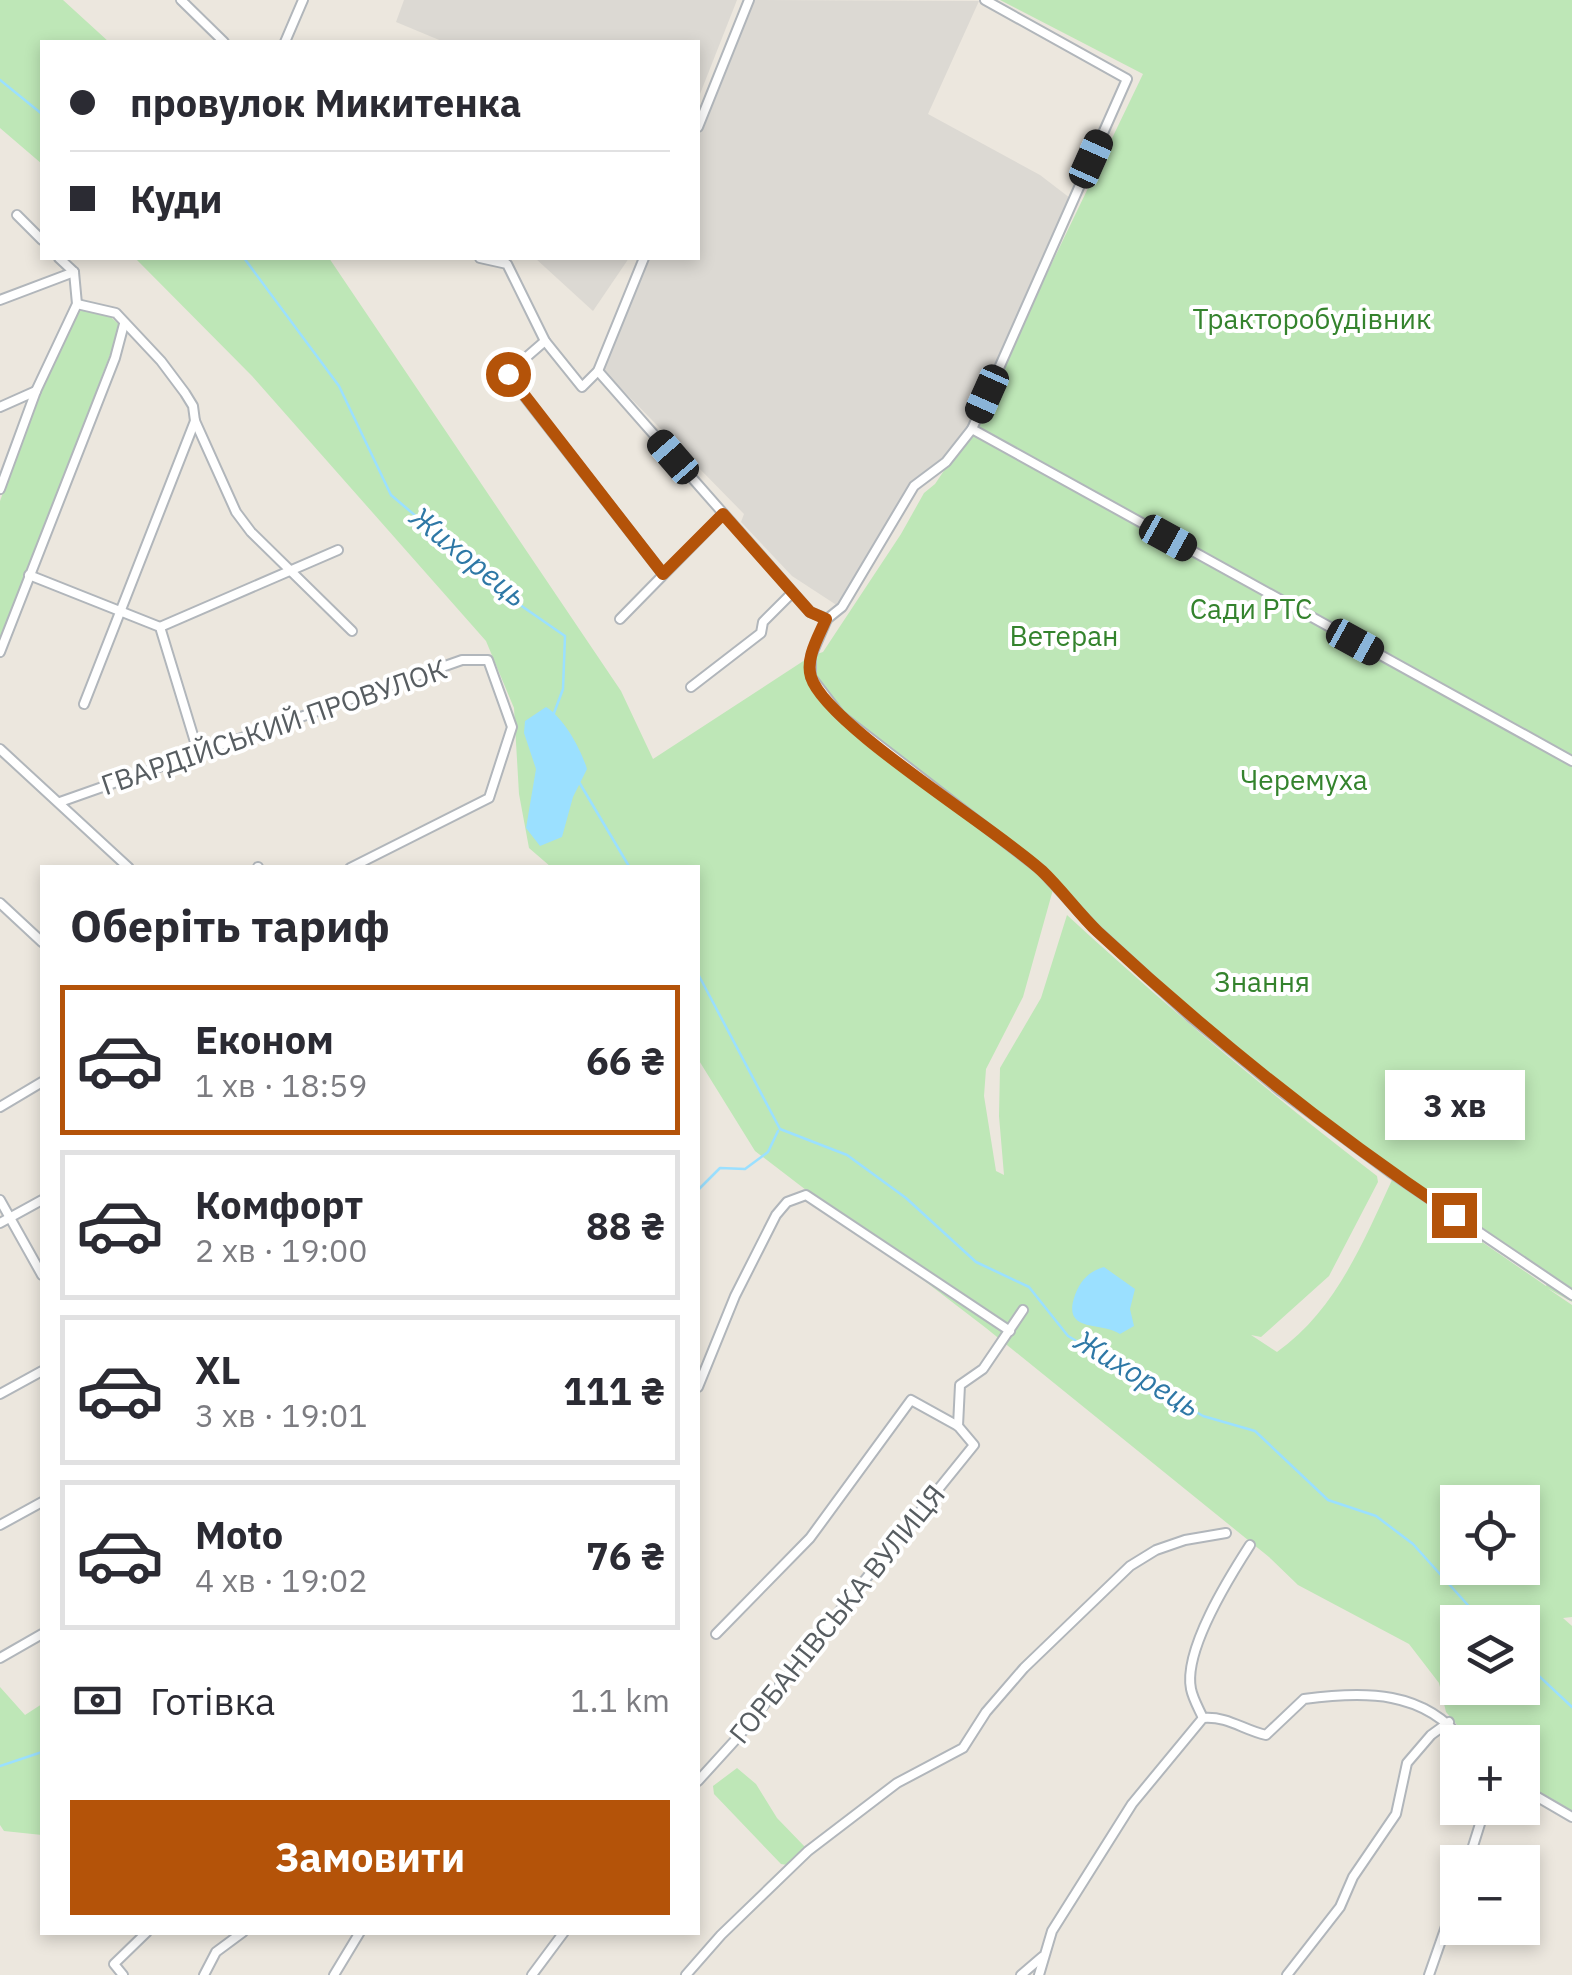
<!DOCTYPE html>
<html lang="uk">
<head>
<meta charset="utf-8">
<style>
	:root { --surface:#fff; --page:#f7f7f7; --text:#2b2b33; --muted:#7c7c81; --line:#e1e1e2; --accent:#b45309 }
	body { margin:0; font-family:"IBM Plex Sans",sans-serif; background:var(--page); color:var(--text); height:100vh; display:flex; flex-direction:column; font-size:38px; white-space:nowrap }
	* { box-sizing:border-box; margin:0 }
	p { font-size:32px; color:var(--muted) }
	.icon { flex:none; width:55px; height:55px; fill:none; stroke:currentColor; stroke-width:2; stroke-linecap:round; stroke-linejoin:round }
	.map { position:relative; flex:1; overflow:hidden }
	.side { position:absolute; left:40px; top:865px; width:660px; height:1070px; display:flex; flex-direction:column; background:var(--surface); border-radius:0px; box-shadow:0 5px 15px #0003 }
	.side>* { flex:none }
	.hud { position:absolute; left:40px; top:40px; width:660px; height:220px; border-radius:0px; box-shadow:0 5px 15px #0003; display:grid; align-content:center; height:220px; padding:0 30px; background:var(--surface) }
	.fabs { position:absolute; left:1440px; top:1485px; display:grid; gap:20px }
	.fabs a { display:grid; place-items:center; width:100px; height:100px; border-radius:0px; background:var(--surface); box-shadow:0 5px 15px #0003; font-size:50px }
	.end { position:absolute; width:45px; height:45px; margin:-22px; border:12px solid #b45309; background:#fff; box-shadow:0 0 0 5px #fff }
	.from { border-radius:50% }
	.bubble { position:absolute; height:70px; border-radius:0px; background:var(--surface); box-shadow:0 5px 15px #0003; font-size:32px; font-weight:700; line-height:70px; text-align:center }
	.car { position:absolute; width:30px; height:60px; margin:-30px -15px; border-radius:12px; box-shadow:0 0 8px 2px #0007; background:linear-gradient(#222 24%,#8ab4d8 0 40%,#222 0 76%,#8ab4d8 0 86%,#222 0) }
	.hud b { display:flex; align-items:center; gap:35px; height:95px; font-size:38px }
	.hud b+b { border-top:2px solid var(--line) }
	.hud i { width:25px; height:25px; background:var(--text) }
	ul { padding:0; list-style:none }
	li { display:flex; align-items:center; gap:30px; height:150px; margin:0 20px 15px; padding:0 10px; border:5px solid var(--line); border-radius:0px }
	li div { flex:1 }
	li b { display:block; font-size:38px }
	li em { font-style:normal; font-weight:700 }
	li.selected { border-color:var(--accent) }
	li>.icon { width:90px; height:90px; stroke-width:1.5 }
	h2 { padding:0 30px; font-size:45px; line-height:120px }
	.pay { display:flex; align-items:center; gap:25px; height:110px; padding:0 30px; font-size:38px }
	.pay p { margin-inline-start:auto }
	.primary-button { display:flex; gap:20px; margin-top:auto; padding:20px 30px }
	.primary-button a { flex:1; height:115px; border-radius:0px; background:var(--accent); color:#fff; font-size:40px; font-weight:700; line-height:115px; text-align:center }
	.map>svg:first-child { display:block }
	.industrial { fill:#dcd9d3 }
	.green { fill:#bee7b7; fill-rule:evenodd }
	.water { fill:#9be0ff }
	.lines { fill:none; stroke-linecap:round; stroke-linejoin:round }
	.stream { stroke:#9be0ff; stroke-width:2.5 }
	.street-casing { stroke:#b1b6bb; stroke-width:12 }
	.street { stroke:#fff; stroke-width:8 }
	.route { stroke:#b45309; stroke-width:12 }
	.labels { text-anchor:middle; stroke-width:8; stroke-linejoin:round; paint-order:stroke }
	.park-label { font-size:28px; fill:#34832d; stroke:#fff }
	.street-label { font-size:28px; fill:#575d61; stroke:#fff }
	.water-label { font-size:30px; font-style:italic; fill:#2e78a6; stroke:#fff }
</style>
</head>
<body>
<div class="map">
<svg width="1572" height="1975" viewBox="0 0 1572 1975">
	<rect width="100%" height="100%" fill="#ece7de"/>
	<g class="industrial">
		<polygon points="404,0 737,0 698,99 698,42 444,42 396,22"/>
		<polygon points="754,0 979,1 928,114 1040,175 1070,198 969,429 945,460 913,483 838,606 792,576 741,522 744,514 603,370 649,258 698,258 698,139"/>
		<polygon points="535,258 629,258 593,311"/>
	</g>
	<g class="green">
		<polygon points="0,0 63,0 109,42 42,42 42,164 0,128"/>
		<path d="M1000 0H1572V1302L1547 1288 1572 1305V1617L1563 1618 1572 1626V1815L1523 1781 1522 1742H1472L1446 1712 1439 1683 1409 1644 1298 1585 1269 1557 986 1328 755 1151 698 1059V868L551 867 529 848 519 794 514 708 486 641 252 376 135 258H329L621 691 653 759 811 656 823 652 901 534 924 493 935 484 972 429 1143 74ZM1054 886 1112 944 1282 1092 1549 1278 1546 1286 1392 1180C1363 1243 1335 1311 1277 1352L1251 1335 1261 1337 1329 1276 1378 1182 1377 1176C1269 1093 1167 1007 1067 915L1041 998 1000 1068 999 1116 1004 1175 996 1171 984 1096 986 1069 1023 997ZM1458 1502H1522V1568H1458ZM1458 1622H1522V1688H1458Z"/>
		<polygon points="86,308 107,314 121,326 0,644 0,501 37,398 75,314"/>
		<polygon points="0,1687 25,1715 42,1704 42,1835 4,1831 0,1825"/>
		<polygon points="737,1768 756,1784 777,1818 806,1848 787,1865 781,1864 714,1794 713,1786"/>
	</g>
	<g class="water">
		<path d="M546 707C564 718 581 749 587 769L573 797 562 837 540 846 526 828 536 769 524 733 525 721Z"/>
		<path d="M1104 1267 1135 1289 1130 1309 1134 1326 1120 1334C1102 1321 1061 1334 1075 1295 1081 1280 1088 1272 1104 1267Z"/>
	</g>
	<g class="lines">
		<g class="stream">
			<polyline points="0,80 42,114"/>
			<polyline points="244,258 339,386 391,495 523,607 565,636 563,689 554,713"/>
			<polyline points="579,782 630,868"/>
			<polyline points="698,974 780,1129 847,1155 906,1198 976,1262 1029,1287 1068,1336 1203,1416 1255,1431 1328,1500 1376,1516 1413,1544 1483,1622"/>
			<polyline points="698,1190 720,1168 745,1169 768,1152 778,1131"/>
			<polyline points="1522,1660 1572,1707"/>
			<polyline points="0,1766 42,1752"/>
		</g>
		<g class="street-casing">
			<g id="street">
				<polyline points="181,0 224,42"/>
				<polyline points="285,42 303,0"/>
				<polyline points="698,127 749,0"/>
				<polyline points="17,215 42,240"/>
				<polyline points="59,258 74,272 77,304"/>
				<polyline points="480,258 507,264 545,341 582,387 598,371 644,258"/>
				<polyline points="0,300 74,272"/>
				<polyline points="77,304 116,313 161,361 185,393 193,406 195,421 236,512 251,532 352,631"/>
				<polyline points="545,341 507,374 663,574"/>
				<polyline points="598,371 810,612 827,619 842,607 914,486 946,462 972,429 1127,79 985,0"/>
				<polyline points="0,407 36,391"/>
				<polyline points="972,429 1572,761"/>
				<polyline points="0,489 36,391 77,304"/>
				<polyline points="29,575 160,627 199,755"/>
				<polyline points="620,619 723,514"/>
				<polyline points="827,619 811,656 811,677 840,715 1041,870 1094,928 1191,1017 1281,1091 1390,1172 1572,1295"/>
				<polyline points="160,627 338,550"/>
				<polyline points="0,652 115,358 124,324"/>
				<polyline points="691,687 761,633 763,622 792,593"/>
				<polyline points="84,704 195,421"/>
				<polyline points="0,749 129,868"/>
				<polyline points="60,802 462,660 488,660 512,727 489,798 350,868"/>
				<polyline points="258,867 258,868"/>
				<polyline points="0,903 42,942"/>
				<polyline points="0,1107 42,1082"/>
				<polyline points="0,1200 42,1275"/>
				<polyline points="0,1223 42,1200"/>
				<polyline points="698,1387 735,1296 776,1215 787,1202 806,1195 1010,1331"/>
				<polyline points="0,1394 42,1371"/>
				<polyline points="958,1426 960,1385 983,1369 1023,1310"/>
				<polyline points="0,1525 42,1502"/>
				<polyline points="0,1658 42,1634"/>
				<path d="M1203 1718C1199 1709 1193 1699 1191 1689 1183 1650 1230 1576 1250 1545"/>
				<polyline points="698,1781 738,1737 974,1445 958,1426 911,1400 810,1538 716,1634"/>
				<polyline points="1522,1788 1572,1817"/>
				<polyline points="1468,1862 1485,1808"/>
				<polyline points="123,1975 114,1964 147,1932"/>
				<polyline points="204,1975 216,1952 243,1932"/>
				<polyline points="334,1975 360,1932"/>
				<polyline points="532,1975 564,1932"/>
				<polyline points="686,1975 721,1935 808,1851 897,1783 963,1748 986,1712 1024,1668 1130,1566 1156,1550 1185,1540 1226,1533"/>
				<polyline points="1021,1975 1042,1957"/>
				<path d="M1039 1975 1052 1931 1132 1804 1203 1718C1228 1716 1243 1730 1266 1735L1304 1699C1365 1691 1424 1690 1464 1742"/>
				<polyline points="1287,1975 1340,1907 1353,1877 1396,1814 1407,1763 1431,1735 1449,1722"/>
				<polyline points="1429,1975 1458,1892"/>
			</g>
		</g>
		<use href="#street" class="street"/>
	</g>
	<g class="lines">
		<path class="route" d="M508 374 663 574 723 514 810 612 826 619C819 636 805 658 811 677 826 725 997 829 1042 871 1062 890 1078 913 1098 932 1210 1036 1327 1130 1454 1215"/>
	</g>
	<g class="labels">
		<g class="park-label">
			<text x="1312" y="329">Тракторобудівник</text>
			<text x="1251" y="619">Сади РТС</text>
			<text x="1064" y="646">Ветеран</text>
			<text x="1304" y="790">Черемуха</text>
			<text x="1262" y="992">Знання</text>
		</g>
		<g class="street-label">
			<text transform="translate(274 727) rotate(-19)" y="10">ГВАРДІЙСЬКИЙ ПРОВУЛОК</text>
			<text transform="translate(837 1614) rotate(-51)" y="10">ГОРБАНІВСЬКА ВУЛИЦЯ</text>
		</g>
		<g class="water-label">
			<text transform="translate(468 557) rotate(39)" y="10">Жихорець</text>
			<text transform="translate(1137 1374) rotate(31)" y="10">Жихорець</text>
		</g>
	</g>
</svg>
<div class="fabs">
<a><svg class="icon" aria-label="locate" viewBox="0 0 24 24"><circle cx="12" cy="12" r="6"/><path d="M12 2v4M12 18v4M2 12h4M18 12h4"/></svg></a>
<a><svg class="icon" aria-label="layers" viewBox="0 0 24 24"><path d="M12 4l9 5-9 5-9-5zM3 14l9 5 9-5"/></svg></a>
<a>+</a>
<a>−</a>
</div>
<i class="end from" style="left:508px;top:374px"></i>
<i class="end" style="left:1454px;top:1215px"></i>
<div class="bubble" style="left:1385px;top:1070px;width:140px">3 хв</div>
<i class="car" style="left:1091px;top:159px;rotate:24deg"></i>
<i class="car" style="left:987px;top:394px;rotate:204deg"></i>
<i class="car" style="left:673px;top:457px;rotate:319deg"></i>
<i class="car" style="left:1168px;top:538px;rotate:119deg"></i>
<i class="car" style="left:1355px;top:642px;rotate:119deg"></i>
<div class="hud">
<b><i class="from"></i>провулок Микитенка</b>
<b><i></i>Куди</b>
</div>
<section class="side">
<h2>Оберіть тариф</h2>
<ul>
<li class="selected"><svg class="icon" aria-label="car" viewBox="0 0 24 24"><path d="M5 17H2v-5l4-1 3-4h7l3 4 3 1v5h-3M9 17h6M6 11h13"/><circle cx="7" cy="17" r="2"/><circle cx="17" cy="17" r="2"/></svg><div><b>Економ</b><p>1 хв · 18:59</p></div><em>66 ₴</em></li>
<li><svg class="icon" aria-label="car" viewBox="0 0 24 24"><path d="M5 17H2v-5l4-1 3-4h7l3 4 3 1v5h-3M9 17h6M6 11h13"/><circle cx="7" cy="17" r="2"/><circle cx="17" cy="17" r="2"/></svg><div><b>Комфорт</b><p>2 хв · 19:00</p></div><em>88 ₴</em></li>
<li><svg class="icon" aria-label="car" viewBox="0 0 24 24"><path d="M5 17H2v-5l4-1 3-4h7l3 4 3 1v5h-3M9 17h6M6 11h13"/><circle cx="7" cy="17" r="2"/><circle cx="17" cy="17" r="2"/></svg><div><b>XL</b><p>3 хв · 19:01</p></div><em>111 ₴</em></li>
<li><svg class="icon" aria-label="car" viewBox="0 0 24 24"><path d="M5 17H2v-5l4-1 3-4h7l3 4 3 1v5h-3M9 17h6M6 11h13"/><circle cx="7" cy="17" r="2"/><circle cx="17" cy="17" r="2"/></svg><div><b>Moto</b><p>4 хв · 19:02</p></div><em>76 ₴</em></li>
</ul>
<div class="pay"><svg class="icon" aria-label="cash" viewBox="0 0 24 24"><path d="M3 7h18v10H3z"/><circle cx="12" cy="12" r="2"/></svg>Готівка<p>1.1 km</p></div>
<div class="primary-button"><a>Замовити</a></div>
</section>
</div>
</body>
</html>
